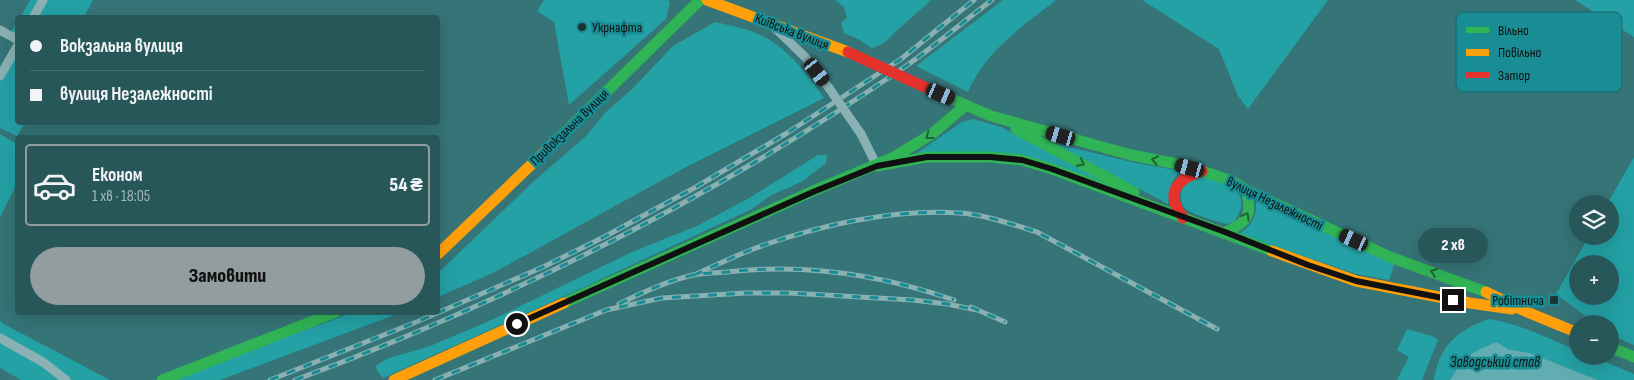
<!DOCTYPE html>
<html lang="uk">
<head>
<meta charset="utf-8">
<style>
	:root { --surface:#285759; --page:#305d5f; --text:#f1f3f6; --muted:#a5b8ba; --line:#446d6f; --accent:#929d9f }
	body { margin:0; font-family:"Sofia Sans Condensed",sans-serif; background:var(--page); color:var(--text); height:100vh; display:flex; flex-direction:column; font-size:19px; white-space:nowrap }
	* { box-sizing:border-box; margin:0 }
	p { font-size:16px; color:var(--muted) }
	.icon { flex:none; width:28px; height:28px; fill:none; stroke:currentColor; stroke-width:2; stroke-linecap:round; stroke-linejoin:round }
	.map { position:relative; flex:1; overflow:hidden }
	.sheet { position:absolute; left:15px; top:135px; width:425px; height:180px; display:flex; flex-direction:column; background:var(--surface); border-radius:5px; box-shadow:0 5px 20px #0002 }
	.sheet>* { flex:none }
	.banner { position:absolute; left:15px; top:15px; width:425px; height:110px; border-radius:5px; box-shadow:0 5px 20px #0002; display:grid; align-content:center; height:110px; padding:0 15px; background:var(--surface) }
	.controls { position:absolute; left:1569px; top:195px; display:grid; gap:10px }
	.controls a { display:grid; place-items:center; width:50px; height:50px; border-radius:50%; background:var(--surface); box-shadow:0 5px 20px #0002; font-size:25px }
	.end { position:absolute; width:22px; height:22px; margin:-11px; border:6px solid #111; background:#fff; box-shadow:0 0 0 2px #fff }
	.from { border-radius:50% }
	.bubble { position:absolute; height:35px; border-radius:18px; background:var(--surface); box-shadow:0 5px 20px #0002; font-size:16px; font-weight:800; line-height:35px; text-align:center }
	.car { position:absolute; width:15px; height:30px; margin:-15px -8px; border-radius:6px; box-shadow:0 0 4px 1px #0007; background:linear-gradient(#222 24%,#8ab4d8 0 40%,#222 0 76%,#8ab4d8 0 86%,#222 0) }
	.banner b { display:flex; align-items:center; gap:18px; height:48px; font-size:19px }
	.banner b+b { border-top:1px solid var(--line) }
	.banner i { width:12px; height:12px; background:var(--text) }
	ul { padding:9px 0 0; list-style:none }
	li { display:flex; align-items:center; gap:15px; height:82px; margin:0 10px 8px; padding:0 5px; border:2px solid transparent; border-radius:5px }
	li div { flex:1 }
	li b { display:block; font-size:19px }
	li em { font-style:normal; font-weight:800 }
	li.active { border-color:var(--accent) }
	li>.icon { width:45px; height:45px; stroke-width:1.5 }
	.action { display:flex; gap:10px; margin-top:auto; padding:10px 15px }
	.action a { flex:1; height:58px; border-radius:30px; background:var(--accent); color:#111; font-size:20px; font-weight:800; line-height:58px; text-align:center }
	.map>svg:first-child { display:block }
	.green { fill:#24a1a5; fill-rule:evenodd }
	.water { fill:#61adb1 }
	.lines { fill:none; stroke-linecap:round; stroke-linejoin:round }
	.street { stroke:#8ab1b3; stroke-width:9 }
	.fast { stroke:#30b455; stroke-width:11 }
	.slow { stroke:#ff9f0a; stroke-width:11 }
	.jam { stroke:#e5322d; stroke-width:11 }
	.rail-casing { stroke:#8ab0b2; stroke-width:5 }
	.rail { stroke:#198d93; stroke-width:3; stroke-dasharray:9; stroke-linecap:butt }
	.street-bridge { stroke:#8ab1b3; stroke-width:9 }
	.jam-bridge { stroke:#e5322d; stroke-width:11 }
	.oneway { stroke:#206233 }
	.route { stroke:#111; stroke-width:6 }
	.poi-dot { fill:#1e3435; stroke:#198d93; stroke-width:2 }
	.labels { text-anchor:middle; stroke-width:5; stroke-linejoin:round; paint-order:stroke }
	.poi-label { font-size:14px; fill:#111; stroke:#198d93; text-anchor:start }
	.street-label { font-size:14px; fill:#111; stroke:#198d93 }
	.water-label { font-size:15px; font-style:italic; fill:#111; stroke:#198d93 }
	.key { fill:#198d93; stroke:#17686c; stroke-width:1 }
	.key-label { font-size:14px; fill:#111 }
</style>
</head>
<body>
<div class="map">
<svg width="1634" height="380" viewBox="0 0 1634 380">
	<rect width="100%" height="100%" fill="#357477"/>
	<g class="green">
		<polygon points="30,0 93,0 84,17 20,18"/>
		<polygon points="544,0 668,0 670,2 666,19 569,105 554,22 537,11"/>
		<path d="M835 0H931L893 34C887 42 880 46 871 48L860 40 844 33 841 23 847 18 844 7Z"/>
		<path d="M1003 0H1056C1023 26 984 52 968 92L916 66Z"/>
		<polygon points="1142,0 1328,0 1248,109 1238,96 1219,49"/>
		<polygon points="1575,0 1634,0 1634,37"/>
		<polygon points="17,21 18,122 25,123 17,136 0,128 0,69 14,43 8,39"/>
		<path d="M715 22C728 25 741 27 753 32 784 43 806 72 824 98L688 166 495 272 438 297V273L535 180 585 137 606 112 633 88 673 46Z"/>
		<polygon points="973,119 1001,127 1132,195 1030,158 917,153 962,122"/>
		<polygon points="0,134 17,144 17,184 0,217"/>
		<path d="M1052 143 1136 163 1181 171C1170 180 1170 191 1168 204Z"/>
		<polygon points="818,155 827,155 826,163 803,181 770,196 752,209 578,290 383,378 377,371 376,366 386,359 430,346 485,323 632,252 699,225 749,198"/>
		<path d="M1634 157V345L1611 335 1612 331 1610 330V324H1596L1556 294 1589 236H1610V204H1607ZM1578 264H1610V296H1578Z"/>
		<path d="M1202 176C1226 184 1256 192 1234 222L1226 224 1222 223C1211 219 1197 216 1187 210 1180 206 1179 192 1184 185 1188 181 1197 178 1202 176Z"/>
		<path d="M1256 201 1395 262 1389 280 1356 274 1239 234C1252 225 1257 217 1256 201Z"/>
		<polygon points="352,313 400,313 220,380 168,380"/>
		<path d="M1489 319C1517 323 1551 339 1577 351L1578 356H1592L1634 374V380H1598L1530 353 1508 349 1497 342 1461 363 1450 380H1434C1439 346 1457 330 1489 319Z"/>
		<polygon points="0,320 2,323 110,380 21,380 0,368"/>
		<polygon points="1407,329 1432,336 1438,340 1422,380 1397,380 1409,357 1397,350"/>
	</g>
	<path class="water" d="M1497 342 1508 349 1530 353 1598 380H1450C1466 354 1469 354 1497 342Z"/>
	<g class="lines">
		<g class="street">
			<polyline points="33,18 43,0"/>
			<polyline points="773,26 805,57 829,88"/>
			<polyline points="0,30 18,40"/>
			<polyline points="0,76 18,45"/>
			<polyline points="861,134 877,166"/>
			<polyline points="0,338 43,362 66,380"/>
		</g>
		<g class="fast">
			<polyline points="929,89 991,116 1131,155 1177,164 1202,171 1232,181 1246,190 1390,257 1486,292"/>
			<polyline points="1016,129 1134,192"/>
			<polyline points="557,140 700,0"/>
			<polyline points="877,166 927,157 990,157 1022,160 1052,169 1272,251"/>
			<path d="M1225 232C1248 223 1253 214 1246 190"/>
			<polyline points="564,303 813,191 894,157 932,134 966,105"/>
			<polyline points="1610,347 1634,357"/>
			<polyline points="162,380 336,312"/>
		</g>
		<g class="slow">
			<polyline points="707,0 848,52"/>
			<polyline points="1272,251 1356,281 1470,303 1512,309"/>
			<polyline points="438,254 557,140"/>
			<polyline points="1486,292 1527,312 1578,333"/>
			<polyline points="394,380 564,303"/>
		</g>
		<path class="jam" d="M1183 218C1165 193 1175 180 1202 171"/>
		<g class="rail-casing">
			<g id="rail">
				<path d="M694 275C717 265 740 253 764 245 826 224 893 209 959 213 983 214 1014 225 1037 232L1217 329"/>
				<path d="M619 304C643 292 667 281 693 275 704 273 716 273 727 272 804 263 882 275 954 300"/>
				<polyline points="971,307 1005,322"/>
				<polyline points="270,380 419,321 543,267 604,237 696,187 787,133 901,59 974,0"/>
				<path d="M295 380C511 300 716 196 906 66 936 45 963 22 992 0"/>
				<polyline points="435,380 606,310 662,298 746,293 789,293 913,300 947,304 977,310"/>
			</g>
		</g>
		<use href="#rail" class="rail"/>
		<polyline class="street-bridge" points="829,88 861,134"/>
		<polyline class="jam-bridge" points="848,52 929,89"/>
	</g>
	<defs><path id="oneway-chevron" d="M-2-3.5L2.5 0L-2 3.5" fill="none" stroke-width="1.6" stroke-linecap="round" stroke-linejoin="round" transform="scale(1.25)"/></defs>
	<g class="oneway">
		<use href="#oneway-chevron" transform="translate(929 136) rotate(144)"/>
		<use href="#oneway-chevron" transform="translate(1155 160) rotate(-169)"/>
		<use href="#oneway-chevron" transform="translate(1081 163) rotate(28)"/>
		<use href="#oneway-chevron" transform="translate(1246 216) rotate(-61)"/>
		<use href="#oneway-chevron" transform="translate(1434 272) rotate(-161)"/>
	</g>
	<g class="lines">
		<polyline class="route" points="517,324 813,192 877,166 927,157 990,157 1022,160 1052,169 1225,232 1308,265 1356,281 1453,300"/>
	</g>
	<g class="poi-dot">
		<circle cx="582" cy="27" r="5"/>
		<rect x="1549" y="295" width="10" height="10" rx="2.5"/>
	</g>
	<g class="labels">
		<g class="poi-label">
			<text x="592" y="32">Укрнафта</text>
			<text x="1544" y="305" text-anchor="end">Робітнича</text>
		</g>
		<g class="street-label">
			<text transform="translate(792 31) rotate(21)" y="5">Київська вулиця</text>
			<text transform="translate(569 127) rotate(-44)" y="5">Привокзальна вулиця</text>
			<text transform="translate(1275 203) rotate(26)" y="5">вулиця Незалежності</text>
		</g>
		<g class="water-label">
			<text x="1495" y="367">Заводський став</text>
		</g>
	</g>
	<rect x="1456" y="12" width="166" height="80" rx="8" class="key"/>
	<rect x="1466" y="27" width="23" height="6" fill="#30b455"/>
	<rect x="1466" y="49" width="23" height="7" fill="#ff9f0a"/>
	<rect x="1466" y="72" width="23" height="6" fill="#e5322d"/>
	<g class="key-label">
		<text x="1498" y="35">Вільно</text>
		<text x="1498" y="57">Повільно</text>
		<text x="1498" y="80">Затор</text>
	</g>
</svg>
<div class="controls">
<a><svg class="icon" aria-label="layers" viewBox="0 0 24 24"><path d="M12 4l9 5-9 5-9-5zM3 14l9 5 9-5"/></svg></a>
<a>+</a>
<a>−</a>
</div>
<i class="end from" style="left:517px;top:324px"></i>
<i class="end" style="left:1453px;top:300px"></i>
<div class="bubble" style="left:1418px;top:228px;width:70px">2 хв</div>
<i class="car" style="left:817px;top:72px;rotate:142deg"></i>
<i class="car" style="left:941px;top:94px;rotate:113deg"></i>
<i class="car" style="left:1061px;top:136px;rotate:286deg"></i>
<i class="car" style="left:1190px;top:168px;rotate:285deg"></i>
<i class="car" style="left:1354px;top:240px;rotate:295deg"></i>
<div class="banner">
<b><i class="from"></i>Вокзальна вулиця</b>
<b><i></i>вулиця Незалежності</b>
</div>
<section class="sheet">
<ul>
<li class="active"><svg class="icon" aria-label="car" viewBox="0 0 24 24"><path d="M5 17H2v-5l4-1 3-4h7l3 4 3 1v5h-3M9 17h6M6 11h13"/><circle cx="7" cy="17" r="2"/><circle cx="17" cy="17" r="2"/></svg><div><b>Економ</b><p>1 хв · 18:05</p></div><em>54 ₴</em></li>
</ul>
<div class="action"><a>Замовити</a></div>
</section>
</div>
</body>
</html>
